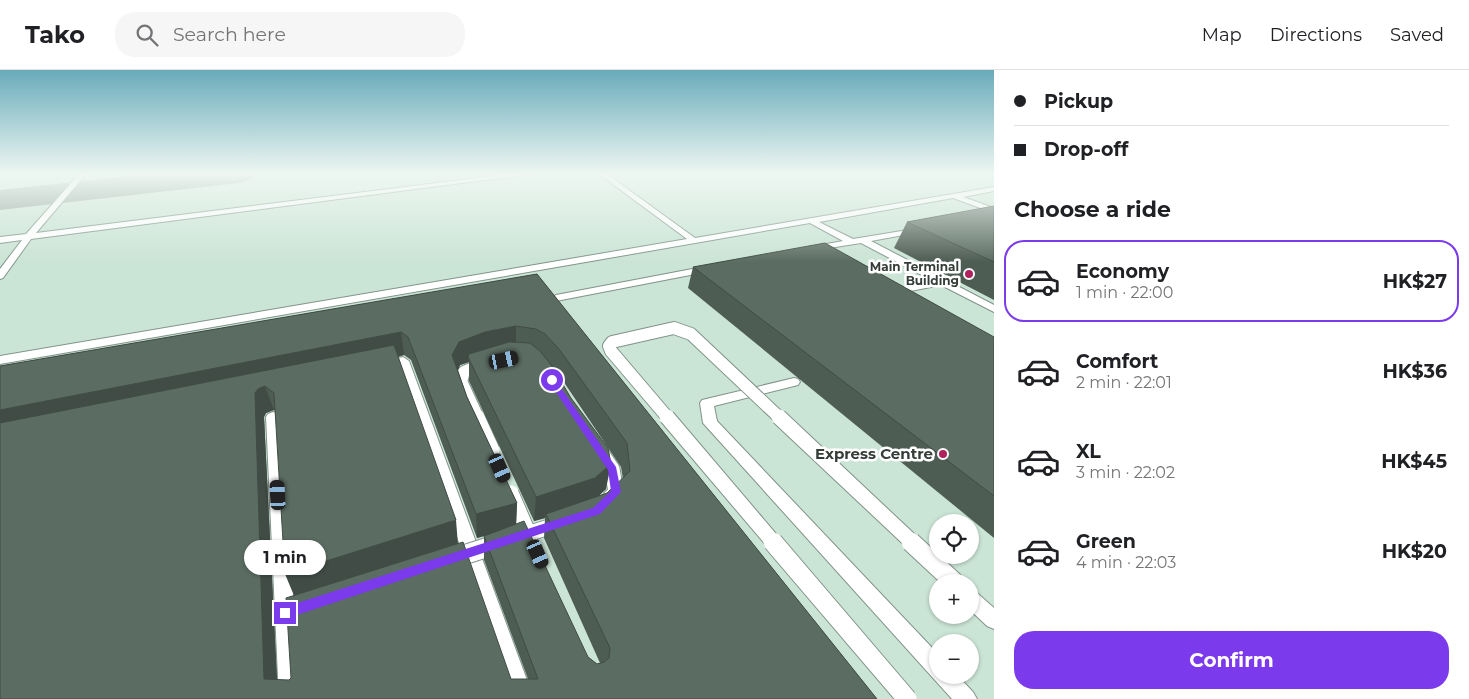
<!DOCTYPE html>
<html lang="en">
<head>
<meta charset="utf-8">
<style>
	:root { --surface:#fff; --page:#f6f6f6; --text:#202124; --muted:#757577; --line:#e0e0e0; --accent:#7c3aed }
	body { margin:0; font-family:Montserrat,sans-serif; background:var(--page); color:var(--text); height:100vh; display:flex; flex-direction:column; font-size:19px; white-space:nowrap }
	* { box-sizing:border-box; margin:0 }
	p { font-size:16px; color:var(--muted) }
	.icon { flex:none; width:28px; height:28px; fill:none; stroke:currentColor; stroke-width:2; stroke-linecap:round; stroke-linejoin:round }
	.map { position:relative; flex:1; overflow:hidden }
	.sheet { display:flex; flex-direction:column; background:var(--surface); width:475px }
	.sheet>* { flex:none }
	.top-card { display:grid; align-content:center; height:110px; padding:0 20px; background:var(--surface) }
	.controls { position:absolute; left:929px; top:444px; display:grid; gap:10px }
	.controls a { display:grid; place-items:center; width:50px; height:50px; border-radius:50%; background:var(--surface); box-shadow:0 1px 4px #0004; font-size:25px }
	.end { position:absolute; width:22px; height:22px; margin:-11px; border:6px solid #7c3aed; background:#fff; box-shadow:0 0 0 2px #fff }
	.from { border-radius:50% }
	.bubble { position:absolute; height:35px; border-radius:18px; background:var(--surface); box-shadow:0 1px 4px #0004; font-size:16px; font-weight:700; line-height:35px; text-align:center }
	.car { position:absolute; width:15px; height:30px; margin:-15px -8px; border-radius:6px; box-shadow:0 0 4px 1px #0007; background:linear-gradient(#222 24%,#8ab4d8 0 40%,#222 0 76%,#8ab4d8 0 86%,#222 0) }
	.top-card b { display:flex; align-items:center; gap:18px; height:48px; font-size:19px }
	.top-card b+b { border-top:1px solid var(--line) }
	.top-card i { width:12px; height:12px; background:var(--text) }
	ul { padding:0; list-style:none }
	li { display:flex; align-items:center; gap:15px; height:82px; margin:0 10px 8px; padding:0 10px; border:2px solid transparent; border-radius:20px }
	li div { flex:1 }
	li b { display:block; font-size:19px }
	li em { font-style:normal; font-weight:700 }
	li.on { border-color:var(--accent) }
	li>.icon { width:45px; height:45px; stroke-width:1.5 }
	h2 { padding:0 20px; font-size:22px; line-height:60px }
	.primary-button { display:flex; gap:10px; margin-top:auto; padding:10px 20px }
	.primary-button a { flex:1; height:58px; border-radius:20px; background:var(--accent); color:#fff; font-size:20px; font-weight:700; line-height:58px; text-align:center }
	header { display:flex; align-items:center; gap:30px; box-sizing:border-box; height:70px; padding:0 25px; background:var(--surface); border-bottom:1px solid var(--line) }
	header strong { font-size:24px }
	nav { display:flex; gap:28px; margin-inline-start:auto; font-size:18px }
	.search { width:350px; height:45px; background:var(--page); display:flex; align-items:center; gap:12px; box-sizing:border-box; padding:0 18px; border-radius:20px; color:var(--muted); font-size:19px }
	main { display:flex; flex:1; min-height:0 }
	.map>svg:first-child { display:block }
	.built { fill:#cae4d5; fill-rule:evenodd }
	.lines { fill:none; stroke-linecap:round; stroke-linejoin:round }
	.taxiway { fill:#92a098; fill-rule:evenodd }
	.lane-casing { stroke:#82938a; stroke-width:2 }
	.lane { fill:#fff; fill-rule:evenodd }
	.lane-bridge-far2-casing { stroke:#82938a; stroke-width:14; stroke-linecap:butt }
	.lane-bridge-far1-casing { stroke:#82938a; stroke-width:17; stroke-linecap:butt }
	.lane-bridge-casing { stroke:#82938a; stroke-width:21; stroke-linecap:butt }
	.lane-bridge-far2 { stroke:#fff; stroke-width:12 }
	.lane-bridge-far1 { stroke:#fff; stroke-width:15 }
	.lane-bridge { stroke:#fff; stroke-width:19 }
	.wall { fill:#4e5d54; fill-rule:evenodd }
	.shaded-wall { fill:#404c45 }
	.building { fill:#5b6c62; stroke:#404c45 }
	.route { fill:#7c3aed }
	.poi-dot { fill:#ae215c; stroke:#fff; stroke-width:2 }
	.labels { text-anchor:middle; stroke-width:5; stroke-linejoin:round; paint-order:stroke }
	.far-poi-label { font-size:12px; font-weight:bold; fill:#353d38; stroke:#fff; text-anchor:end }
	.poi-label { font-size:15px; font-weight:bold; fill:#353d38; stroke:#fff; text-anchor:end }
</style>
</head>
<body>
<header>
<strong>Tako</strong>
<div class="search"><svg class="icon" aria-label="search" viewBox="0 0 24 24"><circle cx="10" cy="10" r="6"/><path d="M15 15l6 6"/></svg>Search here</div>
<nav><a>Map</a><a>Directions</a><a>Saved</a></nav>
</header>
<main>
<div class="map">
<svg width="994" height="629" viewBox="0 0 994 629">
	<rect width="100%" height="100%" fill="#daede2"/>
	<path class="built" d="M0 104H994V629H0ZM938 452H970V485H938ZM938 512H970V545H938ZM938 572H970V605H938Z"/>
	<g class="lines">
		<polygon class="taxiway" points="148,104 254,104 250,110 239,113 0,140 0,120"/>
		<g class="lane-casing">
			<g id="lane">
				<polygon points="79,104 86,104 36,163 509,104 532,104 31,169 3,208 0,209 0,199 22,170 0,173 0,167 26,164"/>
				<polygon points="599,104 607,104 695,168 994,117 994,121 963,127 994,138 994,143 953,128 819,152 853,169 920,158 920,162 871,171 994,235 994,242 941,215 890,225 890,221 933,211 861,173 810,181 810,177 843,171 810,153 0,294 0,286 687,169"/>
				<polygon points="708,196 711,197 711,201 556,231 551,228 556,225"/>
				<polygon points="403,287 409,291 534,629 512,629 399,296 384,299 378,295 380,292"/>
				<polygon points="794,308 798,309 800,312 798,315 714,336 717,351 938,584 938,605 957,605 973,622 977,629 952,629 703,353 700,333 702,330"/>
				<polygon points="273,342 278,344 280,347 301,629 279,629 266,347 268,344"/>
				<polygon points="970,519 976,522 994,538 994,559 987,556 970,540"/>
			</g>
		</g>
		<use href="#lane" class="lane"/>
		<g class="lane-bridge-far2-casing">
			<g id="lane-bridge-far2">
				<polyline points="478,348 461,311 464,302 483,294"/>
				<polyline points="668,348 611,281 609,276 612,272 674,258 691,264 780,348"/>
			</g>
		</g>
		<g class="lane-bridge-far1-casing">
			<g id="lane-bridge-far1">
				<polyline points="477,347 492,380"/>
				<polyline points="667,347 774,473"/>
				<polyline points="779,347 913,473"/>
				<polyline points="601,383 612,399 616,422 609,429"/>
				<polyline points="511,423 530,467"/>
				<polyline points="500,473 561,453"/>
			</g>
		</g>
		<g class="lane-bridge-casing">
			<g id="lane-bridge">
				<polyline points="773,472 907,629"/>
				<polyline points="911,472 954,512"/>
				<polyline points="451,489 504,472"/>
			</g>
		</g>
		<use href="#lane-bridge-far2" class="lane-bridge-far2"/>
		<use href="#lane-bridge-far1" class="lane-bridge-far1"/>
		<use href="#lane-bridge" class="lane-bridge"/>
	</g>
	<g class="wall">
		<polygon points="994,136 994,230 894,178 907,152"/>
		<polygon points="693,197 994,267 994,468 688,218"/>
		<path d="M537 204 877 629H0V296ZM404 285 411 290 477 468 484 466V490L528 609H511L458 474 398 287ZM469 292V311L534 451 545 448 544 468 600 593 597 594 588 587 516 454 517 433 467 327 458 300 460 295ZM553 298 557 302 621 397 623 409 607 423 597 427 606 419ZM274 340 275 341 294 525 291 608 289 610H277L264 347 266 343Z"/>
	</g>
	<g class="shaded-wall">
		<polygon points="516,256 516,279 468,287 469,292 460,295 454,309 452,285 459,272 485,262"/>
		<polygon points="401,262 404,285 0,368 0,340"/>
		<polygon points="265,316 274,340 266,343 264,347 278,629 264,609 255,323 258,319"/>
		<polygon points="611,394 606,419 591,433 546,444 545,448 534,451 536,427"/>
		<polygon points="517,433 516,457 477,468 476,444"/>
		<polygon points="456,450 458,475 295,528 285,504"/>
	</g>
	<g class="building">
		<polygon points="994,136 994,192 907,152"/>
		<polygon points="825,173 994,267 994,426 693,197"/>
		<polygon points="537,204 877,629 0,629 0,353 394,275 456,450 285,504 274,323 265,316 258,319 255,323 264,609 289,610 291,608 286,528 463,472 511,609 538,609 484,466 524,451 588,587 597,594 604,592 609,588 610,578 546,444 607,423 630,401 627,373 559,279 545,264 536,259 516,256 485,262 459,272 452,285 467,327 517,433 476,444 408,267 401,262 0,340 0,296"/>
		<polygon points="509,272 530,273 540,281 552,296 571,328 608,378 611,394 595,408 536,427 468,287 469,284"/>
	</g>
	<linearGradient id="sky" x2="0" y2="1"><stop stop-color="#69abba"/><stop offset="0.54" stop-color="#eef7f2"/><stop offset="1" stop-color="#eef7f2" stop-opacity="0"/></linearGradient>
	<rect width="994" height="192" fill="url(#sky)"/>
	<polygon class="route" points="552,307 554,308 616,397 621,422 600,444 285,549 281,547 279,543 285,537 593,438 611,421 608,400 548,310"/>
	<g class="poi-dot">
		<circle cx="969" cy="204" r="5"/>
		<circle cx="943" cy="384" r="5"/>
	</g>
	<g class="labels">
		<g class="far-poi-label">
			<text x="959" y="201">Main Terminal<tspan x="959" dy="14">Building</tspan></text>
		</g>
		<g class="poi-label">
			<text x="933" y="389">Express Centre</text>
		</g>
	</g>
</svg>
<div class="controls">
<a><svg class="icon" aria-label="locate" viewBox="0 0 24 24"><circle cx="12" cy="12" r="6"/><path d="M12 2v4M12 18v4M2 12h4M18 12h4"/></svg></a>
<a>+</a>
<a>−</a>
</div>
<i class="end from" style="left:552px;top:310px"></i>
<i class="end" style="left:285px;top:543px"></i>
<div class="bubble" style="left:244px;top:470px;width:82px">1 min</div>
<i class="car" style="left:504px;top:290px;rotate:78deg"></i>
<i class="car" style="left:500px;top:398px;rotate:156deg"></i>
<i class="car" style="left:278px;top:425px;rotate:357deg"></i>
<i class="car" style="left:538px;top:484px;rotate:156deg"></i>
</div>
<section class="sheet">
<div class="top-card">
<b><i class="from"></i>Pickup</b>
<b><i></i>Drop-off</b>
</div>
<h2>Choose a ride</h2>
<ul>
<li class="on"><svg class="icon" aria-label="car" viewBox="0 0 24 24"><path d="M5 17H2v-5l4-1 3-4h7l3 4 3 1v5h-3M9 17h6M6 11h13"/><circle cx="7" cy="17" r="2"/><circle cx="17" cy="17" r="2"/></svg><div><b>Economy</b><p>1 min · 22:00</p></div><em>HK$27</em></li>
<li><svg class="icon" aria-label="car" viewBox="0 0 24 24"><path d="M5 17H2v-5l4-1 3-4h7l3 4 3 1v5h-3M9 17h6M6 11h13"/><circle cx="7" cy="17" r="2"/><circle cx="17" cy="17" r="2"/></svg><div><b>Comfort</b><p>2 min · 22:01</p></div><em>HK$36</em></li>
<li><svg class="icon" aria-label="car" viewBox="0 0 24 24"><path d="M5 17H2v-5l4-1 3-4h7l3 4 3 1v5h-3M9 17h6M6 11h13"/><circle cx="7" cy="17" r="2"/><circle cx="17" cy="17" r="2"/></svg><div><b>XL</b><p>3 min · 22:02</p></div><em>HK$45</em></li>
<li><svg class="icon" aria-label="car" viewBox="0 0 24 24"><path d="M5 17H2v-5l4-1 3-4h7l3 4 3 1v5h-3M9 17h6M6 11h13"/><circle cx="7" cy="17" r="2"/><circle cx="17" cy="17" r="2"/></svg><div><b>Green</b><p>4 min · 22:03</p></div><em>HK$20</em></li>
</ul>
<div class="primary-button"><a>Confirm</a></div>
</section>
</main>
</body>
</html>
